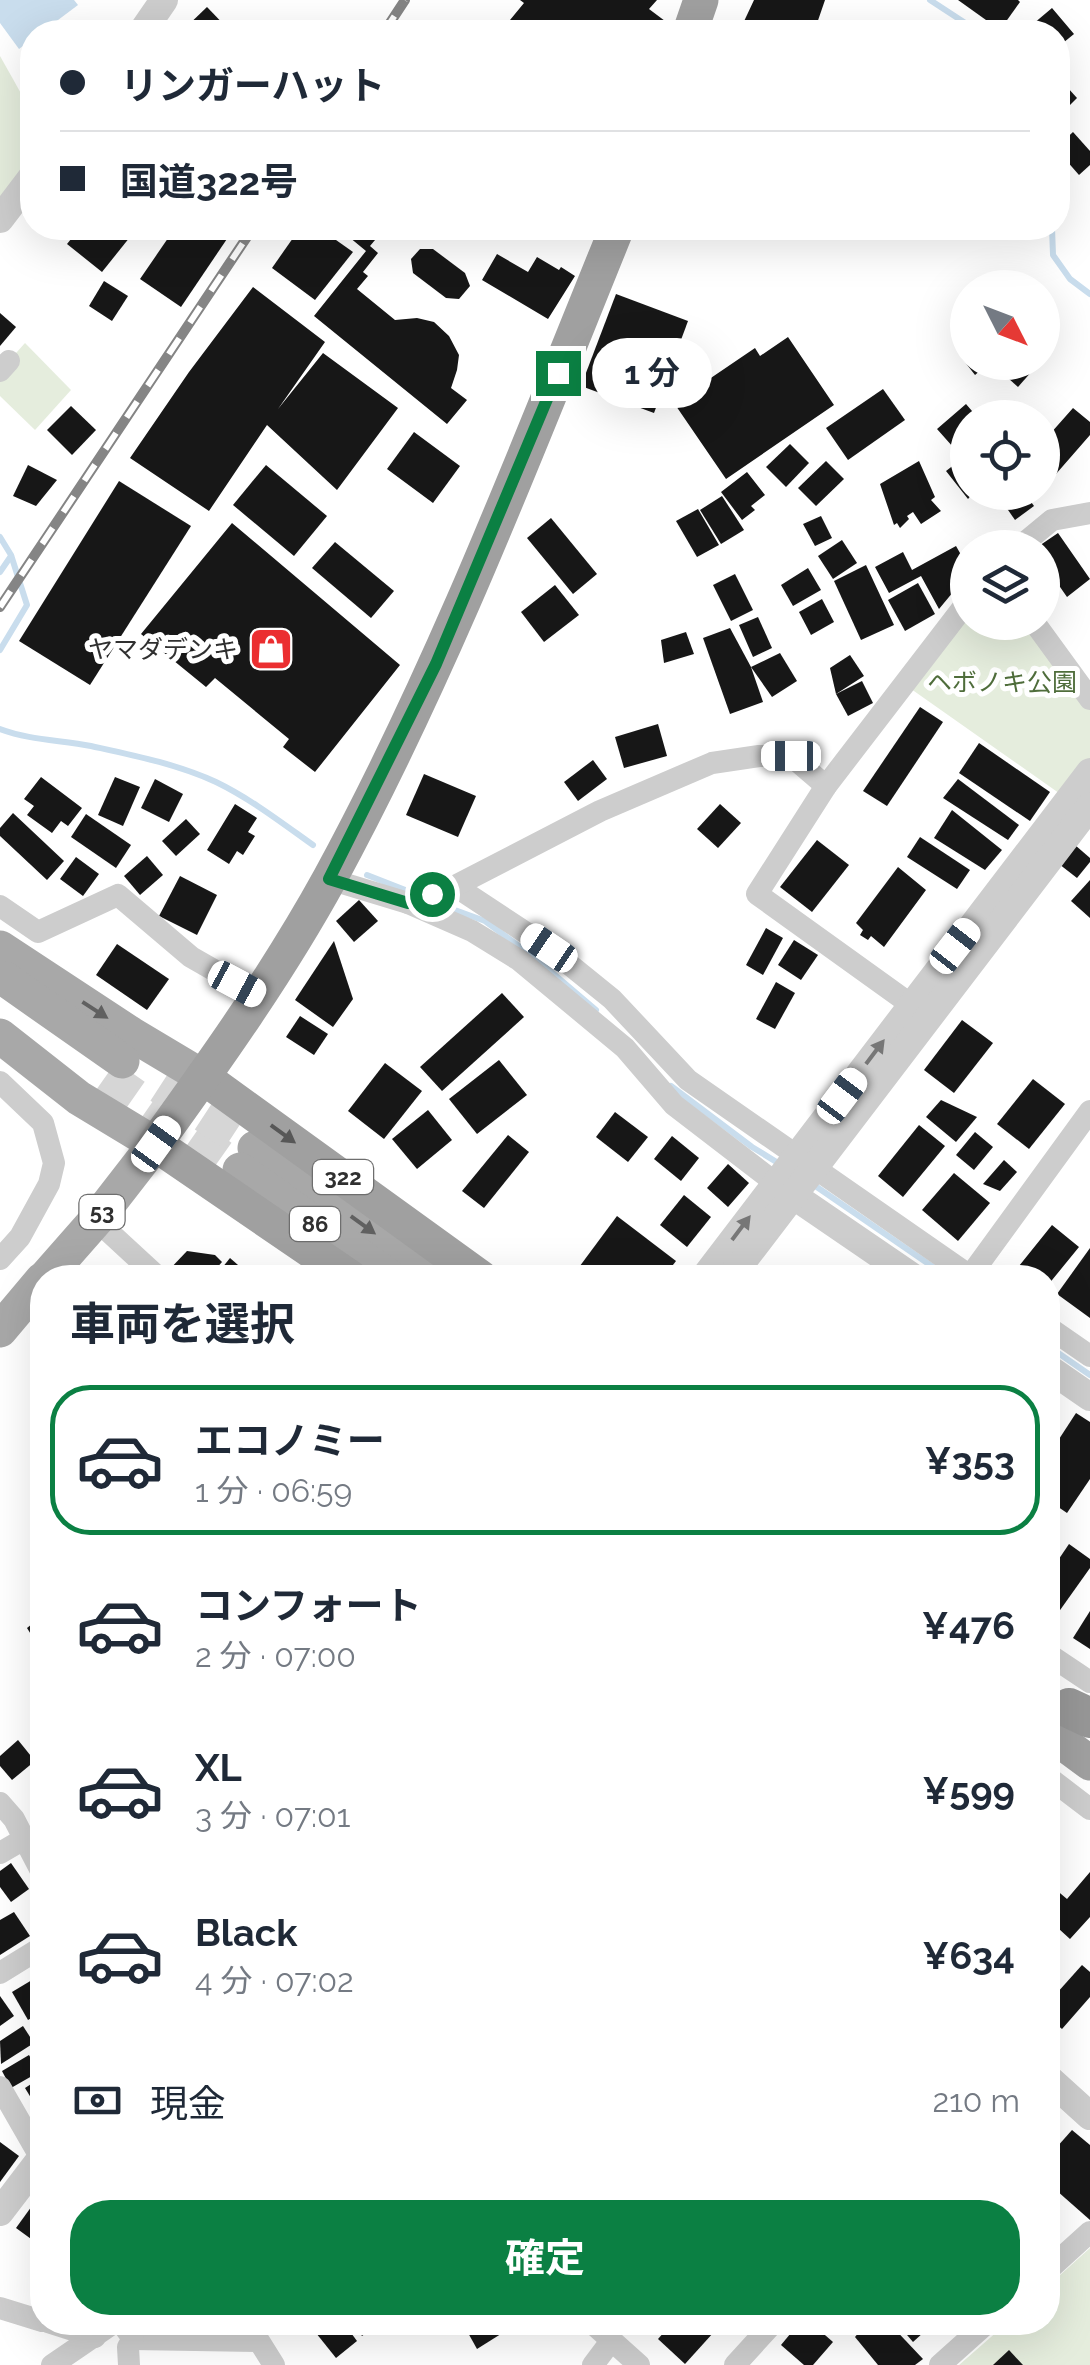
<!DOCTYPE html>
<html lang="ja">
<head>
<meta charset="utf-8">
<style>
	:root { --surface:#fff; --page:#f6f6f7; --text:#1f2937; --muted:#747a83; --line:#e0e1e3; --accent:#0b8043 }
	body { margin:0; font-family:Raleway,"Noto Sans JP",sans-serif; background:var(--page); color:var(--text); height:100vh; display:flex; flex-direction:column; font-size:38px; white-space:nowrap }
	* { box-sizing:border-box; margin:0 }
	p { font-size:32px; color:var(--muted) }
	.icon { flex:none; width:55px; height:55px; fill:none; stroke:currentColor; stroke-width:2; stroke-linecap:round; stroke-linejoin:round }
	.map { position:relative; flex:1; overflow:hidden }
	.details { position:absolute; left:30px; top:1265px; width:1030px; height:1070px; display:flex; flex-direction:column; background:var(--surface); border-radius:40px; box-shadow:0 10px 40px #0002 }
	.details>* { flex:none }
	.guide { position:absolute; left:20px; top:20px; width:1050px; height:220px; border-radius:40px; box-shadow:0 10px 40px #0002; display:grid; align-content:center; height:220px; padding:0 40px; background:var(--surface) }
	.needle { width:65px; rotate:132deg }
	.controls { position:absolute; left:950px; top:270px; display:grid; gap:20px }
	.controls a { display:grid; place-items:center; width:110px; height:110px; border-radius:50%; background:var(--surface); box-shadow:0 10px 40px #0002; font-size:50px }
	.end { position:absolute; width:45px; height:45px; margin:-22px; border:12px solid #0b8043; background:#fff; box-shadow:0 0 0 5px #fff }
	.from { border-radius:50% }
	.bubble { position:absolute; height:70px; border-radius:35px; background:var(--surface); box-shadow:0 10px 40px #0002; font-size:32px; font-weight:700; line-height:70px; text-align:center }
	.car { position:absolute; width:30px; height:60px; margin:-30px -15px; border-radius:12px; box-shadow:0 0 8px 2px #0007; background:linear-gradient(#fff 24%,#345 0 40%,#fff 0 76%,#345 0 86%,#fff 0) }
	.guide b { display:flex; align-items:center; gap:35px; height:95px; font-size:38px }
	.guide b+b { border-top:2px solid var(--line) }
	.guide i { width:25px; height:25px; background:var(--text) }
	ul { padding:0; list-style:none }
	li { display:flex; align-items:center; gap:30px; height:150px; margin:0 20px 15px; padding:0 20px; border:5px solid transparent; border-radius:40px }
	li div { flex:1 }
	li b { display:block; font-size:38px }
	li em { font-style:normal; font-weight:700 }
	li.on { border-color:var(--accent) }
	li>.icon { width:90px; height:90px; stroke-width:1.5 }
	h2 { padding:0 40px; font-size:45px; line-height:120px }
	.pay { display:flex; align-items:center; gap:25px; height:110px; padding:0 40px; font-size:38px }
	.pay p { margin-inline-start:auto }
	.primary-button { display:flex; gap:20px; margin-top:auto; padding:20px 40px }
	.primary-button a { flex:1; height:115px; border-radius:40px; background:var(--accent); color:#fff; font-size:40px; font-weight:700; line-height:115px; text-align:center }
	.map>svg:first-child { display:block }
	.green { fill:#e5eddd }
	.water { fill:#c9dded }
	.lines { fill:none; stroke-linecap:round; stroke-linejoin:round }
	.stream { stroke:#c9dded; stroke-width:6 }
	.building { fill:#171717 }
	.primary-tunnel { stroke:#d6d6d6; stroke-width:35; stroke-dasharray:35 18; stroke-linecap:butt }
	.minor { stroke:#cdcdcd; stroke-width:22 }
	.tertiary { stroke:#cdcdcd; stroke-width:28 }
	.primary { stroke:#a8a8a8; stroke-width:35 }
	.trunk { stroke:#a0a0a0; stroke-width:35 }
	.motorway { stroke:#979797; stroke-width:40 }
	.rail-casing { stroke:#858585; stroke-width:10 }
	.rail { stroke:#fff; stroke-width:6; stroke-dasharray:19; stroke-linecap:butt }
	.oneway { fill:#606060 }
	.oneway2 { fill:#777 }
	.oneway3 { fill:#575757 }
	.route { stroke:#0b8043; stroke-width:12 }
	.labels { text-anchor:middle; stroke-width:10; stroke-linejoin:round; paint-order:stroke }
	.shield { fill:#fff; stroke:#6e6e6e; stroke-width:2.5 }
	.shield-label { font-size:22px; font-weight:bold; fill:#303030 }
	.poi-label { font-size:25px; fill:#303030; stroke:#fff; text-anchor:end }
	.park-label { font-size:25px; fill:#4f6d3b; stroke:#fff }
</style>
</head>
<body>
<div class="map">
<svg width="1090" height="2365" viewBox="0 0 1090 2365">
	<rect width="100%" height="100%" fill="#fff"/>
	<g class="green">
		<polygon points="0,56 32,113 32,161 0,202"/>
		<polygon points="25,343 71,390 35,430 0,396 0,371"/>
		<polygon points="967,601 968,622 1034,623 1090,700 1090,785 1073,803 904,684"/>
		<polygon points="1090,2248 1090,2365 959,2365 1007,2323 1048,2322 1048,2286"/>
	</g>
	<polygon class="water" points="0,0 74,0 78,5 42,32 32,32 32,39 19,49 0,23"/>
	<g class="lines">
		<g class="stream">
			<polyline points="930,0 979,32"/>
			<polyline points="1052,228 1053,255 1070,279 1090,294"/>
			<polyline points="0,537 11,555 27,605 0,650"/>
			<polyline points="0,572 11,556"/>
			<path d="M0 729C29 740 60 740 91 746 132 755 177 764 216 782 251 799 282 823 313 845"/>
			<polyline points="367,875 413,893"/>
			<polyline points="433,902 485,921 535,958 596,1010"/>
			<polyline points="671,1086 752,1147 783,1166"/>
			<polyline points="811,1183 949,1278"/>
			<polyline points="1048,1346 1090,1375"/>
		</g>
	</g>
	<g class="building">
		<polygon points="520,0 657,0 649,9 665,21 656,32 525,32 510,20 524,3"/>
		<polygon points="754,0 825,0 814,32 739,32"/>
		<polygon points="958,0 1018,0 1020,2 1000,30"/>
		<polygon points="207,7 231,32 181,32"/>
		<polygon points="1052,8 1074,34 1058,47 1058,32 1040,32 1033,24"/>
		<polygon points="1058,77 1077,98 1061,114 1058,110"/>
		<polygon points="1073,132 1090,151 1090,165 1079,175 1058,151 1058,146"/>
		<polygon points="80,228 123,228 134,232 102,272 67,244"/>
		<polygon points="175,228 229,228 233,230 181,307 140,279"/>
		<polygon points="300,228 319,228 353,252 315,300 272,268"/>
		<polygon points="357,228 385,228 370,246 378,253 363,272 368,276 357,289 395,320 417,318 434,322 449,336 459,355 457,370 451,388 467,400 447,424 314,316 366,251 349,237"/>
		<polygon points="420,249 433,249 465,273 470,286 459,299 446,298 413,273 411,259"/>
		<polygon points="497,254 528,272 537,257 559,270 561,267 575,276 548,319 482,280"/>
		<polygon points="104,281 128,296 112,321 89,306"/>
		<polygon points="253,287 325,342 278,409 323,353 398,408 337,490 267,425 209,511 130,458 189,372"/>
		<polygon points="616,294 688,321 654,413 581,386"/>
		<polygon points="0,313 16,327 0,346"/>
		<polygon points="788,337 834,405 726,479 674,403 755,348 760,356"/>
		<polygon points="968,352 968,362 990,362 975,375 961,357"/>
		<polygon points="1006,362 1040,362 1018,387 999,370"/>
		<polygon points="883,389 905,420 848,460 826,428"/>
		<polygon points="966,404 978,418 968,418 968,450 961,456 937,429"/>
		<polygon points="71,406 96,430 72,455 47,430"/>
		<polygon points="1073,408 1090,422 1090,435 1056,474 1044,464 1049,458 1042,453 1042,443"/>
		<polygon points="414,432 460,466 433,503 387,469"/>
		<polygon points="790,444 809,463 786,487 766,467"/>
		<polygon points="968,454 968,492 974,492 968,499 946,471"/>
		<polygon points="826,461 844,479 816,506 798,488"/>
		<polygon points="919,461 935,497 931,500 941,511 921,524 913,512 907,516 909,519 900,528 897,523 894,525 880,484"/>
		<polygon points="28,465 57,480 36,506 13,496"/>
		<polygon points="266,465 327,516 294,556 233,505"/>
		<polygon points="747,472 765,495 751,506 755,510 742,520 721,492"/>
		<polygon points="119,481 191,526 90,685 19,641"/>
		<polygon points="1006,492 1024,492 1034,506 1015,520 999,497"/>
		<polygon points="722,496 744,530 721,544 700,510"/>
		<polygon points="698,509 719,545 697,557 676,521"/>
		<polygon points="821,516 832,538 815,546 803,524"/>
		<polygon points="551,518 597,574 573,594 527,538"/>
		<polygon points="232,523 400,665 315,772 283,747 289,739 215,678 206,687 141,634"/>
		<polygon points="1058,533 1090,579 1067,597 1042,561 1042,548 1036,548"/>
		<polygon points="842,540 857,563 833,579 818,556"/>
		<polygon points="335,542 394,591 371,618 312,568"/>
		<polygon points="956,546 968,567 968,574 939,609 921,576 889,593 875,567 903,552 912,570"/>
		<polygon points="866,565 894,625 861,640 834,581"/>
		<polygon points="808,568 821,590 793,606 781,585"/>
		<polygon points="735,574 753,610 731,621 713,585"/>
		<polygon points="918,583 935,614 905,631 888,600"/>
		<polygon points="555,585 579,615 544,642 521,612"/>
		<polygon points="822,599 834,622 811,635 799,612"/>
		<polygon points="758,617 772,648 753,657 739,625"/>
		<polygon points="730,628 751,667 763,702 730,714 703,638"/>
		<polygon points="686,632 694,654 664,663 661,640"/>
		<polygon points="780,653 797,681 772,697 751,667"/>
		<polygon points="850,655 864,676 836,694 830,668"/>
		<polygon points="862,681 873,703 848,716 836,694"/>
		<polygon points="920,707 943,722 887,806 863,791"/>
		<polygon points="658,724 667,756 624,768 615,737"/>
		<polygon points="979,743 1050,792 1030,821 959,773"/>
		<polygon points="593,760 607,779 578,801 564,782"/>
		<polygon points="424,774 476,796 458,837 406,815"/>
		<polygon points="41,777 82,808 68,826 61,821 52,833 27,815 34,806 24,799"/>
		<polygon points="115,777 140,787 123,826 98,815"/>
		<polygon points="155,779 183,794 169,822 141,808"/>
		<polygon points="958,779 1019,825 1008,840 943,798"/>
		<polygon points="235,804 257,818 248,832 255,836 243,855 237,851 229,864 207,850"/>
		<polygon points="720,804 741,823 718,848 697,829"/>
		<polygon points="952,810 1002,850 985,870 934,838"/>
		<polygon points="13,813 64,861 47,880 0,836 0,828"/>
		<polygon points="86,814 131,845 116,868 71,837"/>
		<polygon points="186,819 200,834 176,856 162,841"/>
		<polygon points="920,837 970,870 957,889 907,857"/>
		<polygon points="817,840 849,865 812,912 780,887"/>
		<polygon points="1075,845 1090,858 1090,862 1077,878 1059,864"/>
		<polygon points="147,856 163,875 140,895 124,876"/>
		<polygon points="76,857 99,874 83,896 60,879"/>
		<polygon points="898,867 926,890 884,947 871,936 868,940 860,935 863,930 856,923"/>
		<polygon points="180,876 217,895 197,935 159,916"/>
		<polygon points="1090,880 1090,918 1071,901"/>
		<polygon points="359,900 378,921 354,942 336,921"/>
		<polygon points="766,928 783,938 763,975 746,965"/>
		<polygon points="794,940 818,955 801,980 778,965"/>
		<polygon points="334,941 353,999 333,1027 295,1000"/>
		<polygon points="117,944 169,979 147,1010 96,975"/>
		<polygon points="776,982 795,993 775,1029 756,1019"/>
		<polygon points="502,993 524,1017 442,1091 420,1067"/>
		<polygon points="300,1016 328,1034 314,1055 286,1037"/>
		<polygon points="962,1020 993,1043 954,1093 924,1070"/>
		<polygon points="499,1060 527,1095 477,1134 449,1099"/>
		<polygon points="385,1063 422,1091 384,1139 348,1111"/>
		<polygon points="1033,1079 1065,1104 1029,1149 997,1124"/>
		<polygon points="941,1100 977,1117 956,1142 926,1117"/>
		<polygon points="428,1110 452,1140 417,1169 392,1139"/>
		<polygon points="615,1112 648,1137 628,1162 596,1137"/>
		<polygon points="919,1125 945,1146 903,1197 878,1176"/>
		<polygon points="975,1132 993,1147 974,1170 956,1155"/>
		<polygon points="508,1135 529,1152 484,1208 462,1191"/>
		<polygon points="672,1136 699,1158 681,1181 654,1159"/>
		<polygon points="1004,1160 1017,1172 1000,1191 983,1184"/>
		<polygon points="728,1164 749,1183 728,1207 707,1188"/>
		<polygon points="954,1173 990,1203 958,1241 922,1210"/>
		<polygon points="684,1195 711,1217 687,1247 660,1225"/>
		<polygon points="617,1216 676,1261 663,1278 571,1278"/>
		<polygon points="1052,1225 1079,1247 1048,1285 1048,1278 1033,1278 1019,1266"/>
		<polygon points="1090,1248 1090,1318 1057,1294"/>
		<polygon points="187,1251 215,1255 222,1262 208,1278 173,1278 167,1272"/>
		<polygon points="230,1258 253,1278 214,1278"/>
		<polygon points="1076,1413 1090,1422 1090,1479 1067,1513 1048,1500 1048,1456"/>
		<polygon points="1069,1544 1090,1559 1090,1568 1053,1620 1048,1616 1048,1575"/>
		<polygon points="1090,1611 1090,1649 1073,1638"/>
		<polygon points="42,1616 42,1652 27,1628"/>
		<polygon points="18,1740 35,1761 12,1780 0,1766 0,1756"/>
		<polygon points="11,1863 29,1889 11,1902 0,1887 0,1871"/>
		<polygon points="1090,1872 1090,1917 1070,1939 1048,1919 1048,1883 1067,1899"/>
		<polygon points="14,1912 30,1936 0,1955 0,1920"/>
		<polygon points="1082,1965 1090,1972 1090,1997 1062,2029 1048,2017 1048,2003"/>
		<polygon points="32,1980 42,1998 42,2012 28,2020 12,1992"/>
		<polygon points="0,1996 14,2016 0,2026"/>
		<polygon points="42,2020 42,2047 30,2028"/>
		<polygon points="23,2026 34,2043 1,2064 0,2041"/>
		<polygon points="29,2055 39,2072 11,2088 2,2071"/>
		<polygon points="42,2077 42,2116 25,2088"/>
		<polygon points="1072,2130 1090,2145 1090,2220 1048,2183 1048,2157"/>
		<polygon points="0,2142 19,2156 0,2182"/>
		<polygon points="42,2192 42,2238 38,2244 16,2228"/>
		<polygon points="139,2322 257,2322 260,2330 150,2329 142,2329"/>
		<polygon points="330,2322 343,2322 357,2341 336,2358 316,2333"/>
		<polygon points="352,2322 380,2322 362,2336"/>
		<polygon points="386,2322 414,2322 393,2335"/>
		<polygon points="462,2322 520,2322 477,2349"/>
		<polygon points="673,2322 723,2322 685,2364 658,2339"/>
		<polygon points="800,2322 810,2322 833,2342 813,2365 804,2365 781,2345"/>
		<polygon points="867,2322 888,2322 923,2359 915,2365 878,2365 855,2337"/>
		<polygon points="896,2322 935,2322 913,2342"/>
		<polygon points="1009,2350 1023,2365 993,2365"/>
	</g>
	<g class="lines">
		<g class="primary-tunnel">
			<polyline points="106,1076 240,1170"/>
			<polyline points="160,1086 255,1148"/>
		</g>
		<g class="minor">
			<polyline points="0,371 9,361"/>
			<polyline points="1018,548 1052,520 1090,513"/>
			<polyline points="1034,622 1090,699"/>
			<polyline points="329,879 408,903 472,931 519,960 625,1048 674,1105 790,1194"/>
			<polyline points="455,886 549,948 612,999 688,1080 973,1278"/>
			<polyline points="408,903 455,886 600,811 712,763 759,756 791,756 826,786"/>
			<polyline points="0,906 38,932 118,895 191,957 259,996"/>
			<polyline points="924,1014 757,894 826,786 968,601"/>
			<polyline points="0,1082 43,1123 54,1163 49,1184 20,1237 0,1259"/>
			<polyline points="96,1220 159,1278"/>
			<polyline points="970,1276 1090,1111"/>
			<polyline points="1048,1327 1090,1356"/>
			<polyline points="1048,1654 1090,1682"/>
			<polyline points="1048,1777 1090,1809"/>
			<polyline points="0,1803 14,1819 42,1873"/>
			<polyline points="0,1853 24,1839"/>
			<polyline points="0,1973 42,1947"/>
			<polyline points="0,2087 42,2160"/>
			<polyline points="1048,2270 1090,2232"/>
			<polyline points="0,2308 42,2321"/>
			<polyline points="48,2322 95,2337"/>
			<polyline points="121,2322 133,2339 259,2341 274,2365"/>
			<polyline points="591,2322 639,2365"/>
			<polyline points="52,2365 115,2322"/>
			<polyline points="129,2365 128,2347 133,2339"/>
			<polyline points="593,2365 611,2341"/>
			<polyline points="735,2365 774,2322"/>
			<polyline points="940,2365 988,2322"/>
		</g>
		<g class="tertiary">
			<polyline points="142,32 164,0"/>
			<polyline points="0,219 32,177"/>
			<polyline points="794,1196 914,1278"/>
			<polyline points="704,1278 1090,772"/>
			<polyline points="730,1278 1090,806"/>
			<polyline points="1048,1368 1090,1397"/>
			<polyline points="1048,2078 1090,2116"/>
			<polyline points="0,2212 42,2157"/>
		</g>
		<g class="primary">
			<polyline points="0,948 131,1034 203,1077"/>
			<polyline points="5,979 122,1061"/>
			<polyline points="0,1036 79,1098 155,1144 96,1220 45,1278"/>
			<polyline points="255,1148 436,1278"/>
			<polyline points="240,1170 391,1278"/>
			<polyline points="0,1330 42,1280"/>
		</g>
		<g class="trunk">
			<polyline points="690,32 701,0"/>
			<polyline points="203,1077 481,1278"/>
			<path d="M351 1278 155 1144C217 1058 279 971 330 878 443 670 528 447 617 228"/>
			<polyline points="1048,1732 1090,1763"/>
		</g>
		<polyline class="motorway" points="1069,1708 1090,1718"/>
		<g class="rail-casing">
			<g id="rail">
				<polyline points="384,32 405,0"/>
				<polyline points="0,607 253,228"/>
			</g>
		</g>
		<use href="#rail" class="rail"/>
	</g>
	<defs><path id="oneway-solid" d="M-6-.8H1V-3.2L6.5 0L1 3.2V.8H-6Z" transform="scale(2.5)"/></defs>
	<g class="oneway">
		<use href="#oneway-solid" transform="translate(95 1010) rotate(33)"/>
		<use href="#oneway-solid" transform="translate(363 1225) rotate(36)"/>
	</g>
	<g class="oneway2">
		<use href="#oneway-solid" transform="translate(875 1052) rotate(-53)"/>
		<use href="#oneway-solid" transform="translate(741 1228) rotate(-53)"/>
	</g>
	<use class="oneway3" href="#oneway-solid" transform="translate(283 1134) rotate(36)"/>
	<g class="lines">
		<polyline class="route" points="432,894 408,903 329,879 436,664 558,373"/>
	</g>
	<defs>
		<g id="shop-square" transform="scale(2.25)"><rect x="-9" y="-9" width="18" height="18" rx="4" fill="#eb2e30" stroke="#fff"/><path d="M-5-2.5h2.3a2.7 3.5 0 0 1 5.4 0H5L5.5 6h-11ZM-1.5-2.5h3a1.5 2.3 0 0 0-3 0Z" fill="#fff"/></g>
	</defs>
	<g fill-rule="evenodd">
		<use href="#shop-square" x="271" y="649"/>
	</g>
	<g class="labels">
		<g class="shield">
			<rect x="313" y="1160" width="60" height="34" rx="8"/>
			<rect x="79.5" y="1195" width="45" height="34" rx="8"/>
			<rect x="290" y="1207" width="50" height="34" rx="8"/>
		</g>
		<g class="shield-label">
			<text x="343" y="1185">322</text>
			<text x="102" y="1220">53</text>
			<text x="315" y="1232">86</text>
		</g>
		<g class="poi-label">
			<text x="238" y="658">ヤマダデンキ</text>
		</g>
		<g class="park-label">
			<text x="1002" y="691">ヘボノキ公園</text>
		</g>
	</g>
</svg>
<div class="controls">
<a><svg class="needle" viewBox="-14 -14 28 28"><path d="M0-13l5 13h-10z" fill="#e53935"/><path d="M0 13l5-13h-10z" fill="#747a83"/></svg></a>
<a><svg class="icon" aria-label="locate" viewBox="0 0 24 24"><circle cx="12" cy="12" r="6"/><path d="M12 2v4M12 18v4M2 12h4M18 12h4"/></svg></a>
<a><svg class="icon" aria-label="layers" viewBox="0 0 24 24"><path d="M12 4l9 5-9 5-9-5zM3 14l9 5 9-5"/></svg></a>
</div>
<i class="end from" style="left:432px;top:894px"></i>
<i class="end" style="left:558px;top:373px"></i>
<div class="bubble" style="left:592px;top:338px;width:120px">1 分</div>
<i class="car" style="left:791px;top:756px;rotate:270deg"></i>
<i class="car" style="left:955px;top:946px;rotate:38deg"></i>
<i class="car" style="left:549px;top:948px;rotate:304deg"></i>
<i class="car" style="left:237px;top:984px;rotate:118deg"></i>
<i class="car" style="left:842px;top:1096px;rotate:37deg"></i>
<i class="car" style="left:156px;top:1144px;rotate:36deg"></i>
<div class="guide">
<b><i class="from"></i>リンガーハット</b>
<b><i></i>国道322号</b>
</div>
<section class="details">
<h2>車両を選択</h2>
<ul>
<li class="on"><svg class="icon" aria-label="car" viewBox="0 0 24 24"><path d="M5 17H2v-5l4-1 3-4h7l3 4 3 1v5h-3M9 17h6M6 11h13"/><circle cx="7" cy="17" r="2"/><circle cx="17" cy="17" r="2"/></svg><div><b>エコノミー</b><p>1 分 · 06:59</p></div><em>¥353</em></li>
<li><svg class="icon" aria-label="car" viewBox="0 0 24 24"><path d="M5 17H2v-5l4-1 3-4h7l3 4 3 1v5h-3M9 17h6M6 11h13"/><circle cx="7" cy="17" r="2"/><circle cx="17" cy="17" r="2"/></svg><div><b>コンフォート</b><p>2 分 · 07:00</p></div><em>¥476</em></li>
<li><svg class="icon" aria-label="car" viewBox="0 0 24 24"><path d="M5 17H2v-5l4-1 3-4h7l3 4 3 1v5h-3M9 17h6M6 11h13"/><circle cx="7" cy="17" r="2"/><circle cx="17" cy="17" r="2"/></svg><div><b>XL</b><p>3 分 · 07:01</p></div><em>¥599</em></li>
<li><svg class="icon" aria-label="car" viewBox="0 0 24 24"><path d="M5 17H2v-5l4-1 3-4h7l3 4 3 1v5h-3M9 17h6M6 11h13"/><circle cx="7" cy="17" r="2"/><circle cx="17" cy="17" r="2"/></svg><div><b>Black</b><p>4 分 · 07:02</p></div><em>¥634</em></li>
</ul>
<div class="pay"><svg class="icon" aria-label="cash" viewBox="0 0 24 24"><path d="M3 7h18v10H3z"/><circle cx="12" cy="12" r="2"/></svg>現金<p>210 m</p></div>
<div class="primary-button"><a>確定</a></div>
</section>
</div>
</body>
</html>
